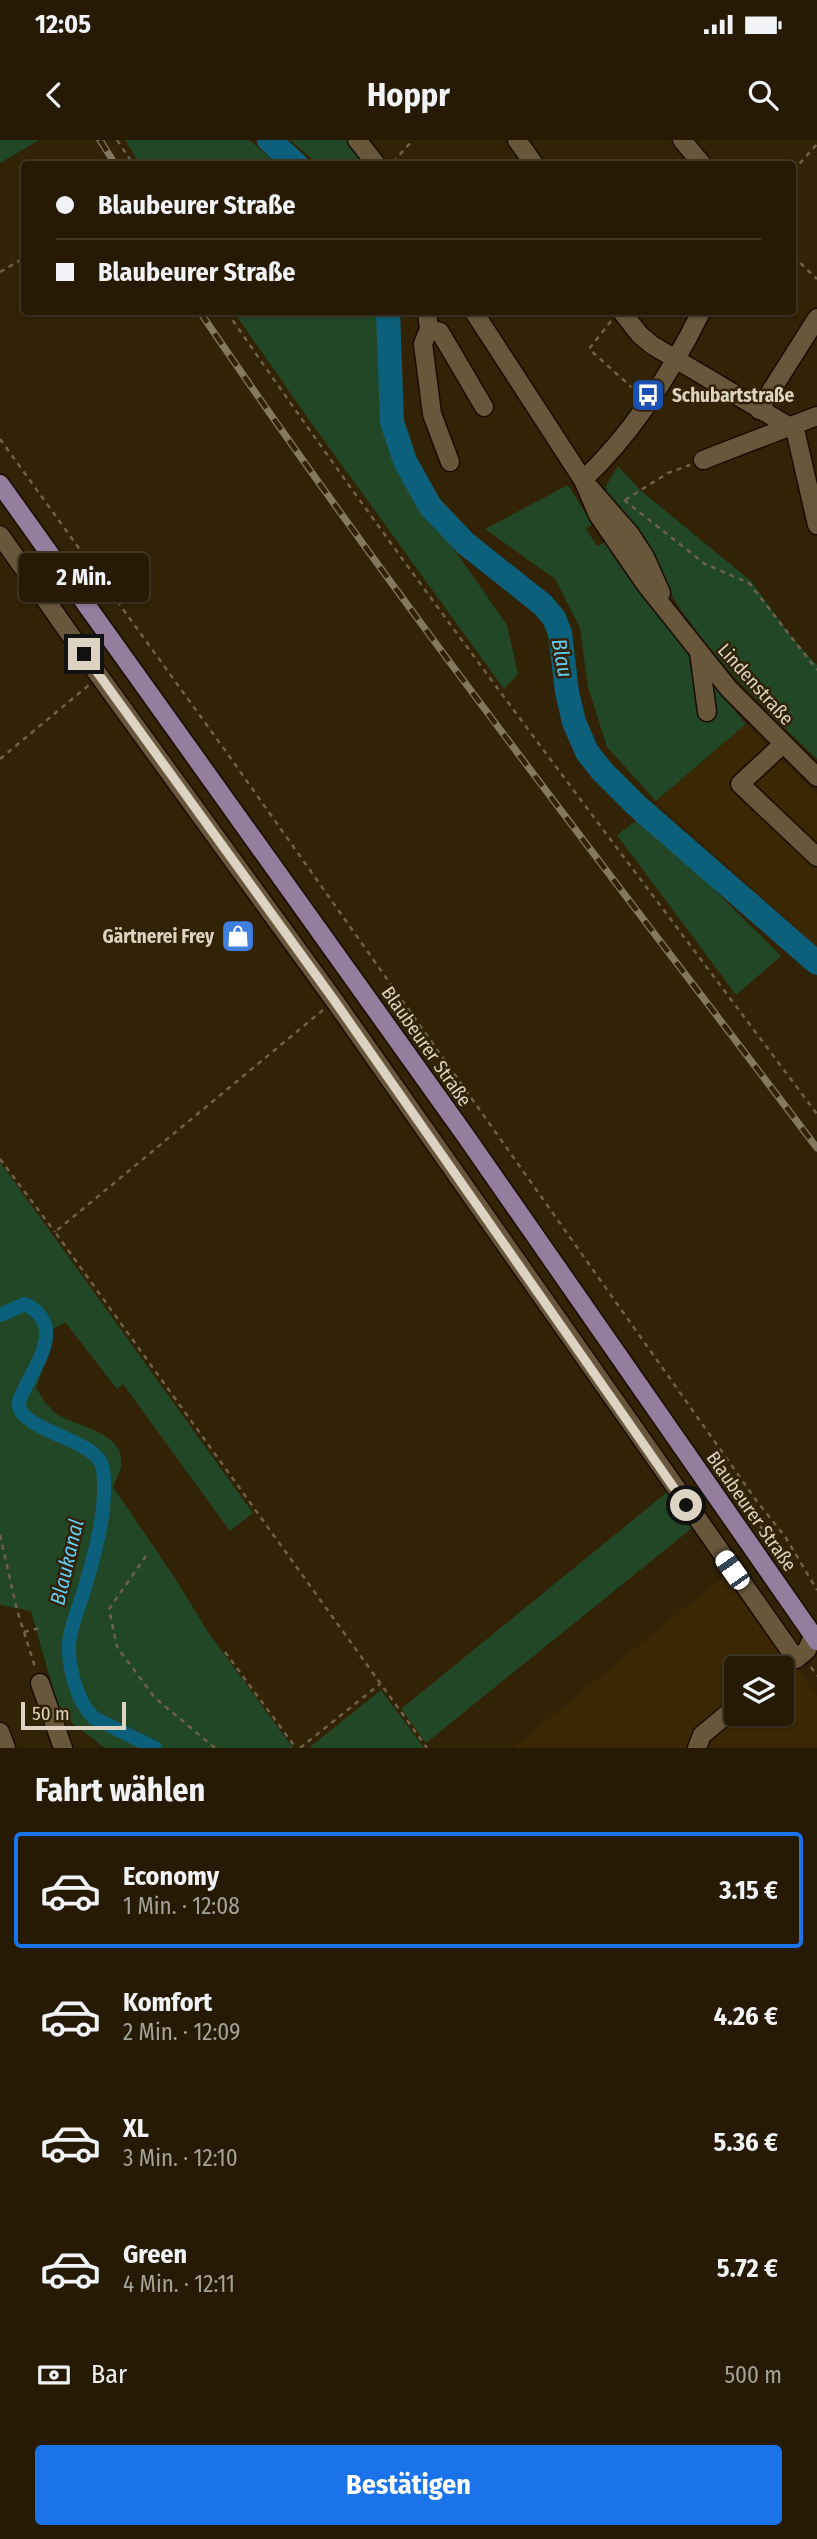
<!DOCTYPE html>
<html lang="de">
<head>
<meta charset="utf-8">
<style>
	:root { --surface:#261a05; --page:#2e230f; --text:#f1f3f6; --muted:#a4a19a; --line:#423827; --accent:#1a73e8 }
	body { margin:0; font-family:"Fira Sans Condensed",sans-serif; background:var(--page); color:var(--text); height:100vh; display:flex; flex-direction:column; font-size:26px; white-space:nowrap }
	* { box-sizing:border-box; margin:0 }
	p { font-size:23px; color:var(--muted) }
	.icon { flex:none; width:38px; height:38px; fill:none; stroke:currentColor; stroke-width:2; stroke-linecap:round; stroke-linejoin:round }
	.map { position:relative; height:1608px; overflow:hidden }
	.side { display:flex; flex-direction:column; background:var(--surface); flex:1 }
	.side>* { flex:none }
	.hud { position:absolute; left:21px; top:21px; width:775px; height:154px; border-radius:7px; box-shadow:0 2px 5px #0004,0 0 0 2px var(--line); display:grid; align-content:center; height:154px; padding:0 35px; background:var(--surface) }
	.fabs { position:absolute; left:724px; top:1516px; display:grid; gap:14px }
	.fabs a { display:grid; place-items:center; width:70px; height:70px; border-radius:7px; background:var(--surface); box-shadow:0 2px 5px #0004,0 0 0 2px var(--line); font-size:35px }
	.scale { position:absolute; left:21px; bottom:18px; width:105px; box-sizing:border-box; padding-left:7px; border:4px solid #ddd3c3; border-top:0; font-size:19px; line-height:24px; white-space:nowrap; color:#ddd3c3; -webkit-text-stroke:5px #322307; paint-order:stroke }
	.end { position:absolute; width:32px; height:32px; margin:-16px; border:9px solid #ddd3c3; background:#111; box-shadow:0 0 0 4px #111 }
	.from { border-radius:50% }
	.bubble { position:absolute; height:49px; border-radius:7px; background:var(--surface); box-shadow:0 2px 5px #0004,0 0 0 2px var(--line); font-size:23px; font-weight:700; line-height:49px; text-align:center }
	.car { position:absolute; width:21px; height:42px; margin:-21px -10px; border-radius:9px; box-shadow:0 0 5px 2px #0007; background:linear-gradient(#fff 24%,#345 0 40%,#fff 0 76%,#345 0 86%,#fff 0) }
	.hud b { display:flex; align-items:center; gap:24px; height:66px; font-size:26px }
	.hud b+b { border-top:2px solid var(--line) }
	.hud i { width:18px; height:18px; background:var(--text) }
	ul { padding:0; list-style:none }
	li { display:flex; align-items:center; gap:21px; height:116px; margin:0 14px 10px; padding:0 21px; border:4px solid transparent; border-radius:7px }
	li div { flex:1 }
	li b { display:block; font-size:26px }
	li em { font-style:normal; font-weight:700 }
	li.current { border-color:var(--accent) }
	li>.icon { width:63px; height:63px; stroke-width:1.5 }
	h2 { padding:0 35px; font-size:32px; line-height:84px }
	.pay { display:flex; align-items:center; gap:18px; height:77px; padding:0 35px; font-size:26px }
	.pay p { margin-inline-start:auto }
	.button { display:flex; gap:14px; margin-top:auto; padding:14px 35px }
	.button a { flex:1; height:80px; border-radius:7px; background:var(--accent); color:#fff; font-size:28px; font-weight:700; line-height:80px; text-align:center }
	.status { display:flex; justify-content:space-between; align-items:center; height:49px; padding:0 35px; background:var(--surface); direction:ltr }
	.status svg { height:19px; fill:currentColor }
	header { display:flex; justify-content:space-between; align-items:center; height:91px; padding:0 35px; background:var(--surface); font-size:32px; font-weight:700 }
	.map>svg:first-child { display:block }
	.built { fill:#3b2703; fill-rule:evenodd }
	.green { fill:#224727 }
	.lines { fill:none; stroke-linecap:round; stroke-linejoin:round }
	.canal { stroke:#0c607b; stroke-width:14 }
	.river { stroke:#0c607b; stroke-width:24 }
	.minor-casing { stroke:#180c00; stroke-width:21 }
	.major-casing { stroke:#180c00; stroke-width:21 }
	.path { stroke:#6f624a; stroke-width:2.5; stroke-dasharray:5 5; stroke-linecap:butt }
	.minor { stroke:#69573c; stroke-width:18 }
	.major { stroke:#947d9d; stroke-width:18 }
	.rail-casing { stroke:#847861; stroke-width:7 }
	.rail { stroke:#322307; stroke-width:4.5; stroke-dasharray:13; stroke-linecap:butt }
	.route { stroke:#ddd3c3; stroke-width:9 }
	.labels { text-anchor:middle; stroke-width:5; stroke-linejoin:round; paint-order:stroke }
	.poi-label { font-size:19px; font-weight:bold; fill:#ddd3c3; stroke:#322307; text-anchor:start }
	.street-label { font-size:19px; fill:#ddd3c3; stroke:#322307 }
	.water-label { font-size:21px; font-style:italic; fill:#63cdf7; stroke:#322307 }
</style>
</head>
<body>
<div class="status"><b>12:05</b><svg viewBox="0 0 49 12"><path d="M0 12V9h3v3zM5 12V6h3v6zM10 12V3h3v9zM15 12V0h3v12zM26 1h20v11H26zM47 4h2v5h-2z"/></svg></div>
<header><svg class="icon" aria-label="back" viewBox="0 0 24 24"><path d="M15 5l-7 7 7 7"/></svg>Hoppr<svg class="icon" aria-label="search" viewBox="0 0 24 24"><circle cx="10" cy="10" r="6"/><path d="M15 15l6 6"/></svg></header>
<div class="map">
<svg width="817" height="1608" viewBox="0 0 817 1608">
	<rect width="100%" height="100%" fill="#322307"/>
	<g class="built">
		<polygon points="746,584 817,655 817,807 656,661"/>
		<path d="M730 1431 817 1556V1608H513ZM737 1528H782V1573H737Z"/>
	</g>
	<g class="green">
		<polygon points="0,0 39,0 0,23"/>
		<polygon points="125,0 249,0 278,24 140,24"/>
		<polygon points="290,0 349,0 366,24 318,24"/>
		<polygon points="234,172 381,172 384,195 383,274 396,324 424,370 461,419 507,485 518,534 504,549 307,277"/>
		<path d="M618 326 640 350 752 442 790 495 817 525V619C767 571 716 522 677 464 665 445 661 424 650 406 639 387 622 373 608 357L606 346Z"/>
		<polygon points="568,345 592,384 586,389 597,406 605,402 720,553 746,584 656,661 607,607 588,547 580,488 555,439 485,389"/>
		<polygon points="641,677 781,816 736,855 617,695"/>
		<path d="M0 1022 253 1373 230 1391 123 1244 117 1249 65 1182 52 1190V1203L36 1248C42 1257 48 1268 57 1274 78 1287 126 1293 121 1326 120 1333 115 1341 113 1347L173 1435 208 1492 293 1608H105L60 1574 31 1471 0 1465Z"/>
		<polygon points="671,1349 697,1384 426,1603 401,1569"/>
		<polygon points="381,1550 424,1608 309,1608"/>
	</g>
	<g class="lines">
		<path class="canal" d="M0 1175 25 1164C70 1187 31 1229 19 1261 14 1288 87 1298 100 1321 105 1330 104 1343 104 1353 103 1387 92 1424 82 1457 77 1472 70 1488 69 1504 68 1527 77 1562 94 1578L155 1608"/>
		<g class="river">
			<polyline points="269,0 296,24"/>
			<polyline points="388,172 392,282 405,321 430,366 465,403 543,465 554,478 560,493 567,552 574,582 587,612 602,631 636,665 817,823"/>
		</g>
		<g class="minor-casing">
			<g id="minor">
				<polyline points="357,0 376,24"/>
				<polyline points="517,0 534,24"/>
				<polyline points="682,0 702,24"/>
				<polyline points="427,172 429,189 423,204 432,274 450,322"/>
				<polyline points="474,172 583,340 630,394 645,417 661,453"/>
				<polyline points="622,172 640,195 652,205 790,287"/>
				<polyline points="429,189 440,192 484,267"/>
				<polyline points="759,270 817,178"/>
				<polyline points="794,285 817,385"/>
				<polyline points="703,320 817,276"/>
				<polyline points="583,340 598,375 646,445 729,549 817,637"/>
				<path d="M583 340C633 293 671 233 701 172"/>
				<polyline points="0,395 100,537 334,860 796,1519 807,1510 813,1496"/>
				<polyline points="699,512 707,572"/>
				<polyline points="783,604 740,644 817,717"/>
				<polyline points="40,1543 63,1608"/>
				<polyline points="0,1592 6,1608"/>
				<polyline points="697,1608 702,1595 737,1566"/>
			</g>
		</g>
		<g class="major-casing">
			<polyline id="major" points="0,344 465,995 817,1501"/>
		</g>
		<g class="path">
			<polyline points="117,0 133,24"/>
			<polyline points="393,22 413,0"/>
			<polyline points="793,31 817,4"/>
			<polyline points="793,116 817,139"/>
			<polyline points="0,132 24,118"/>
			<path d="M227 172C415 445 618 708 817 974"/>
			<polyline points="611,181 589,209 638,253"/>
			<polyline points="0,299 227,613 756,1360 786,1398 817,1450"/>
			<polyline points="624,360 705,424 749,443 817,530"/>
			<polyline points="625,360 668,333 690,325"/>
			<polyline points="0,619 89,545"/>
			<polyline points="323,870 55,1092 427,1608"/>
			<polyline points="0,1019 55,1092"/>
			<path d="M753 1379C768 1393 781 1411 788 1431"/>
			<polyline points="0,1395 17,1470 36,1530"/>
			<polyline points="146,1416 109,1469 117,1507 155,1558 215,1608"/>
			<polyline points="24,1492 40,1488"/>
			<polyline points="225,1512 296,1608"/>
			<polyline points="811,1527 817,1536"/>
			<polyline points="300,1608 380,1544"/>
		</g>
		<use href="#minor" class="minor"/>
		<use href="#major" class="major"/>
		<g class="rail-casing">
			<g id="rail">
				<polyline points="100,0 115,24"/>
				<path d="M200 172C394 458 608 731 817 1008"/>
			</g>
		</g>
		<use href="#rail" class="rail"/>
	</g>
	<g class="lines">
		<polyline class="route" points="84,514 334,860 686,1365"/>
	</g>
	<defs>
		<g id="bus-square" transform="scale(1.75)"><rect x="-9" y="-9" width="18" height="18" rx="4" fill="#1a4fb4" stroke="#322307"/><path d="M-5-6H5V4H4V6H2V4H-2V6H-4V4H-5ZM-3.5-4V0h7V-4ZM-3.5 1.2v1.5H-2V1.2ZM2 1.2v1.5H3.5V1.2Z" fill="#fff"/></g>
		<g id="shop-square" transform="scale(1.75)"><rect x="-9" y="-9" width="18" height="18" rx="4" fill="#3f7fe0" stroke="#322307"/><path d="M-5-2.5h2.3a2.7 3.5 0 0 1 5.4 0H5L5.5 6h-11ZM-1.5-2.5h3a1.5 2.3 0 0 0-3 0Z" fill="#fff"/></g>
	</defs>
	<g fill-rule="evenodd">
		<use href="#bus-square" x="648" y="255"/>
		<use href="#shop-square" x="238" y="796"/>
	</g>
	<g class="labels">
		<g class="poi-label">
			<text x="672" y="262">Schubartstraße</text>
			<text x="214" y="803" text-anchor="end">Gärtnerei Frey</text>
		</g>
		<g class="street-label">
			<text transform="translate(756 544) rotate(48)" y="7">Lindenstraße</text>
			<text transform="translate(427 906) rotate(55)" y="7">Blaubeurer Straße</text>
			<text transform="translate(752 1371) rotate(55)" y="7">Blaubeurer Straße</text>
		</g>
		<g class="water-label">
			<text transform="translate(562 518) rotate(79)" y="7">Blau</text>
			<text transform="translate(67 1422) rotate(-77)" y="7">Blaukanal</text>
		</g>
	</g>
</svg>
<div class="fabs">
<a><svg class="icon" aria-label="layers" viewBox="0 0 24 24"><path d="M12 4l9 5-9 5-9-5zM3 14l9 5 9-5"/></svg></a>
</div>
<div class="scale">50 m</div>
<i class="end from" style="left:686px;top:1365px"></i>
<i class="end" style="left:84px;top:514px"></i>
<div class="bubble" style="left:19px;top:413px;width:130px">2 Min.</div>
<i class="car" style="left:732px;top:1430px;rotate:325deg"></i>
<div class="hud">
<b><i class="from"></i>Blaubeurer Straße</b>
<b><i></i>Blaubeurer Straße</b>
</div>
</div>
<section class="side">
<h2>Fahrt wählen</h2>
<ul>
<li class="current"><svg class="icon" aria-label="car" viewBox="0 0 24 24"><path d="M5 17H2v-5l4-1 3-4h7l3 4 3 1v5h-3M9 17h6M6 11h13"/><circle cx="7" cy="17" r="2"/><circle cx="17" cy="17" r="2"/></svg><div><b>Economy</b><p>1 Min. · 12:08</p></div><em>3.15 €</em></li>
<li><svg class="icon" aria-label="car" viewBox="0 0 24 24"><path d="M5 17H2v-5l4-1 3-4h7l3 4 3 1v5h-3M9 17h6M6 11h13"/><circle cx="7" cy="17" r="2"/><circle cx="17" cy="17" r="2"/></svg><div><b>Komfort</b><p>2 Min. · 12:09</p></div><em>4.26 €</em></li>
<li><svg class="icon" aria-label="car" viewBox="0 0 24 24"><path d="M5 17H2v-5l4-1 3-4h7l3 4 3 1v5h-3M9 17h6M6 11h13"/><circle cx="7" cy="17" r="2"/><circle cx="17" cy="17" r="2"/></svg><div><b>XL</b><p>3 Min. · 12:10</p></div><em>5.36 €</em></li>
<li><svg class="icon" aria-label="car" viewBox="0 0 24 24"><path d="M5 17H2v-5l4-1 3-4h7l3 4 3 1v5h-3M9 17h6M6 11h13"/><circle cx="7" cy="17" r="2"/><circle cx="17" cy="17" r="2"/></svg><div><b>Green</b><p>4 Min. · 12:11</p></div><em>5.72 €</em></li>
</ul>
<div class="pay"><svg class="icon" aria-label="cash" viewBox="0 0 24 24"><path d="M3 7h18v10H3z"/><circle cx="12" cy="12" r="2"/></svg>Bar<p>500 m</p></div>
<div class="button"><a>Bestätigen</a></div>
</section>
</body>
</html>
